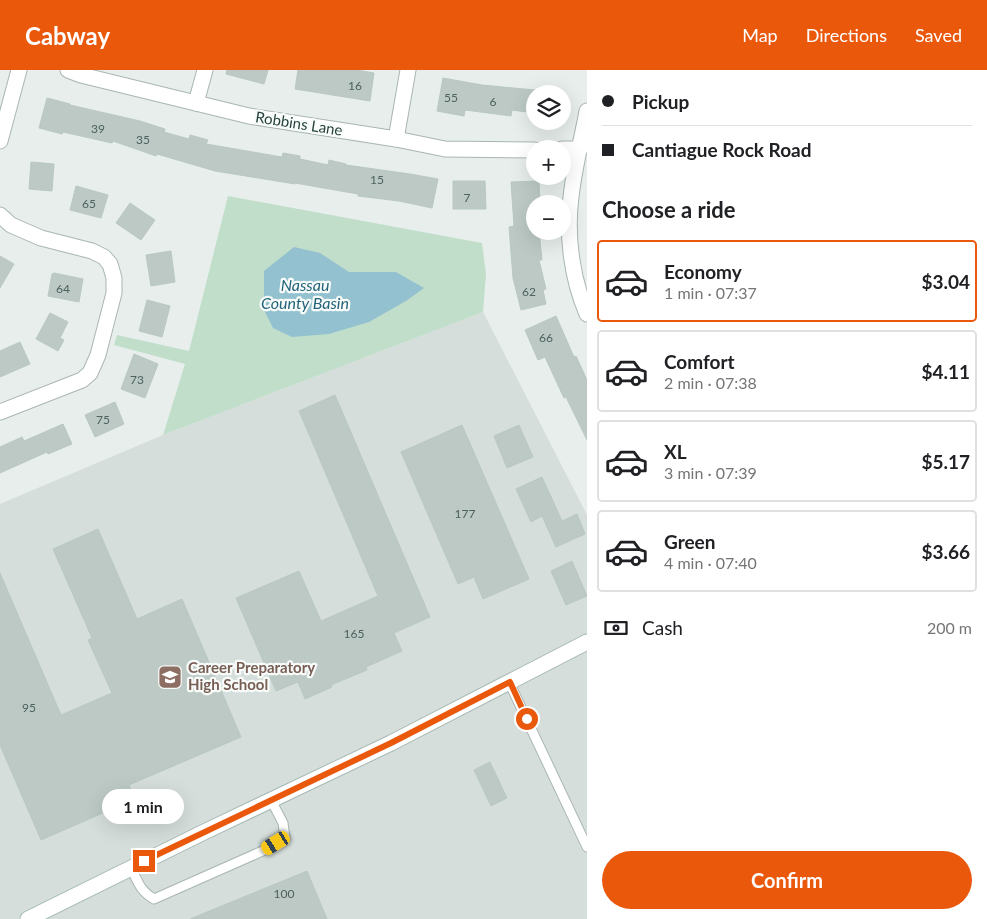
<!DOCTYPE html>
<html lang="en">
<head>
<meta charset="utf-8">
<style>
	:root { --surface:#fff; --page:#f6f6f6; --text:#202124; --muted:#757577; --line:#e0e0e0; --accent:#ea580c }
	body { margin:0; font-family:Lato,sans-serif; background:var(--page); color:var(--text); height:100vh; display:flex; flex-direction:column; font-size:19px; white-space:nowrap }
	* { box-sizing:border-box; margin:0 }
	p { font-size:16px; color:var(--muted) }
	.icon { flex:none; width:28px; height:28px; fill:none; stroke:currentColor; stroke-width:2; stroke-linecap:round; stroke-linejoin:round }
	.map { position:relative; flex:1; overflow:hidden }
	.sheet { display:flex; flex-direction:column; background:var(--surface); width:400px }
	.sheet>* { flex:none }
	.guide { display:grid; align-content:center; height:110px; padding:0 15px; background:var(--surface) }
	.tools { position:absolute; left:526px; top:15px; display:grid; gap:10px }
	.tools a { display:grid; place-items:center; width:45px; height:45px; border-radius:50%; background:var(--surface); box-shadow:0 5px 20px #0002; font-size:25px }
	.end { position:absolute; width:22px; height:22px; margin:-11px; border:6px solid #ea580c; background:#fff; box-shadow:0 0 0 2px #fff }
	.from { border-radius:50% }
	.bubble { position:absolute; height:35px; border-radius:18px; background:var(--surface); box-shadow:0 5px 20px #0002; font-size:16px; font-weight:700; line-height:35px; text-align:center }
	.car { position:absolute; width:15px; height:30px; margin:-15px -8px; border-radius:6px; box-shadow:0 0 4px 1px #0007; background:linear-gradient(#f5c518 24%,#345 0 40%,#f5c518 0 76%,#345 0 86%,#f5c518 0) }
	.guide b { display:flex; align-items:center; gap:18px; height:48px; font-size:19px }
	.guide b+b { border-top:1px solid var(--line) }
	.guide i { width:12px; height:12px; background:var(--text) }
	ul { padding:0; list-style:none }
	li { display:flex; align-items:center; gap:15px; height:82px; margin:0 10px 8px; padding:0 5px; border:2px solid var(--line); border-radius:5px }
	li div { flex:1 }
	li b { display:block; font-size:19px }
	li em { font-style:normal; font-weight:700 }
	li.selected { border-color:var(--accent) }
	li>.icon { width:45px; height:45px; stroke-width:1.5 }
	h2 { padding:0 15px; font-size:22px; line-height:60px }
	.pay { display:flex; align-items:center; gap:12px; height:55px; padding:0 15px; font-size:19px }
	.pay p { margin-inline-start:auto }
	.primary-button { display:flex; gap:10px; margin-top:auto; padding:10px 15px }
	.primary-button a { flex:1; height:58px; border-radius:30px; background:var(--accent); color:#fff; font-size:20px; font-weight:700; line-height:58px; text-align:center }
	header { display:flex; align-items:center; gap:30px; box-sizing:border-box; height:70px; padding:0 25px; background:var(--accent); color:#fff }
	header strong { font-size:24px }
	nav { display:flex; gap:28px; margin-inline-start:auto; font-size:18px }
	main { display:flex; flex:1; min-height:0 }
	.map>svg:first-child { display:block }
	.built { fill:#d5dedb }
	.green { fill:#c1decb }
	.water { fill:#93c1cf }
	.building { fill:#bcc9c5; stroke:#b9c8c3 }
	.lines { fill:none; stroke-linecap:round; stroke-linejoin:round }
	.service-casing { stroke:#a9b6b3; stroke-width:11 }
	.minor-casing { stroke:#a9b6b3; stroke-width:17 }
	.secondary-casing { stroke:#a6b9b4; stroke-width:17 }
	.service { stroke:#fff; stroke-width:9 }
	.minor { stroke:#fff; stroke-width:15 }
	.secondary { stroke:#fff; stroke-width:15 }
	.route { stroke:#ea580c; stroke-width:6 }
	.labels { text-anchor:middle; stroke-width:4.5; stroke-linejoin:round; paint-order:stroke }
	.number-label { font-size:12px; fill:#4c625e }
	.street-label { font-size:15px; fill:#26403b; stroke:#f7fbf9 }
	.education-label { font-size:15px; font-weight:bold; fill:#785e54; stroke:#f7fbf9; text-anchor:start }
	.water-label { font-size:16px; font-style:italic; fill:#236379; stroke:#f7fbf9 }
</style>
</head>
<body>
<header>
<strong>Cabway</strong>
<nav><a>Map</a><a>Directions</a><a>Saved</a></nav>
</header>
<main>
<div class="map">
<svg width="587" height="849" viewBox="0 0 587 849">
	<rect width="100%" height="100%" fill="#e7eeec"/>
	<polygon class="built" points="483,242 587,445 587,849 0,849 0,434 163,365"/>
	<polygon class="green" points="228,126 482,173 486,204 483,242 163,365 185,294 114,275 117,265 189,281"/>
	<polygon class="water" points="294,177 320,183 349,202 396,202 424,218 406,231 369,252 329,264 292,267 273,258 264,240 264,201"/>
	<g class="building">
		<polygon points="227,0 268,0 264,14 226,4"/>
		<polygon points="298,0 357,0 374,3 370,31 295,19"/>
		<polygon points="443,8 482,15 535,20 535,43 512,40 511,46 465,40 464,46 437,41"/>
		<polygon points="47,28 70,34 70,35 140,51 165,59 164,62 189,69 190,65 208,70 206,74 282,87 283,83 300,86 300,89 328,95 329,90 346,94 346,95 410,104 438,109 432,138 399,131 358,126 358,124 295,113 295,114 215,101 157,84 156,86 113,71 112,73 63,62 62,64 39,58"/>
		<polygon points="31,92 54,94 52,121 29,119"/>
		<polygon points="453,111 485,111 486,139 453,139"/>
		<polygon points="539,111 540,134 535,134 535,161 539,161 542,190 539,190 546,219 543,220 546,234 521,240 513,208 509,157 514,156 511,112"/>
		<polygon points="76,116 108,125 101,148 70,140"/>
		<polygon points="130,133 155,150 141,170 116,153"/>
		<polygon points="171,181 175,212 151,216 146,185"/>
		<polygon points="0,186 14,194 0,218"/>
		<polygon points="54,203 83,209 79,232 48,226 52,204"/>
		<polygon points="147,230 170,236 162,267 139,261"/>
		<polygon points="50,243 68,252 60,268 64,270 58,281 36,269"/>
		<polygon points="556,246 574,287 576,286 587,310 587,370 566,327 564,328 545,287 538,290 525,260"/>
		<polygon points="20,272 30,294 0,307 0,281"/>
		<polygon points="134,284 158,294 145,328 121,319"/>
		<polygon points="335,325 430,547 394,563 402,581 366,597 367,600 331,615 332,617 305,629 298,612 276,621 236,528 299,501 321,551 378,526 299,341"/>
		<polygon points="115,332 124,354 95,367 85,345"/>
		<polygon points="63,354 72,374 48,384 47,382 0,403 0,377 22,367 24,371"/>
		<polygon points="462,355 529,509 483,529 474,507 458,514 401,382"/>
		<polygon points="519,355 533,387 507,398 494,366"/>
		<polygon points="542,407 562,451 577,444 585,464 556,477 542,446 531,452 516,419"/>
		<polygon points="98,459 137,549 182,529 241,667 129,715 135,729 41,770 0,675 0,503 61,645 112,623 88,570 92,568 53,479"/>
		<polygon points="572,491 587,526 566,535 551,501"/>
		<polygon points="490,692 507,728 491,736 474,700"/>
		<polygon points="307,801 327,849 190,849"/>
	</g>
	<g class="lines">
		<g class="service-casing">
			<g id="service">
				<polyline points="509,612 587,777"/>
				<path d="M131 798C138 812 140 821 154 829L267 779 285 768 283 753 271 730"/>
			</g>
		</g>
		<g class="minor-casing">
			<g id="minor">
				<polyline points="68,0 81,5 249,46 396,69 445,79 535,80"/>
				<polyline points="196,33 205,0"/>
				<path d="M587 41C582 69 574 98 571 127 566 166 572 209 587 244"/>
				<polyline points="396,69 408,0"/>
				<polyline points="0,71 19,0"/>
				<polyline points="562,79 580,79"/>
				<polyline points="0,145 11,155 41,168 92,181 104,187 110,194 114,208 114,223 98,285 90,303 82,310 0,342"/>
			</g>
		</g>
		<g class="secondary-casing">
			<polyline id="secondary" points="28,849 202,763 391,673 587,572"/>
		</g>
		<use href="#service" class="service"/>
		<use href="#minor" class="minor"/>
		<use href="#secondary" class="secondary"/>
	</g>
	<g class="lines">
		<polyline class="route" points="144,791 391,673 510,612 527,649"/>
	</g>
	<defs>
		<g id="school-square" transform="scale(1.25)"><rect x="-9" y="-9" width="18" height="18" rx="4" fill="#8d6e63" stroke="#f7fbf9"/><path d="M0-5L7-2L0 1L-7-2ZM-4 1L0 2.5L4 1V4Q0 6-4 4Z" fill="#fff"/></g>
	</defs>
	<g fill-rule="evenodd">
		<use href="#school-square" x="170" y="607"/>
	</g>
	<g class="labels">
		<g class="number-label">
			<text x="355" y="20">16</text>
			<text x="451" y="32">55</text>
			<text x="493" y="36">6</text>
			<text x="98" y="63">39</text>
			<text x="143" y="74">35</text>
			<text x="377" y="114">15</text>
			<text x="467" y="132">7</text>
			<text x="89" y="138">65</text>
			<text x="63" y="223">64</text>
			<text x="529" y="226">62</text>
			<text x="546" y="272">66</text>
			<text x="137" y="314">73</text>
			<text x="103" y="354">75</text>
			<text x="465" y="448">177</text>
			<text x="354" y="568">165</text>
			<text x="29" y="642">95</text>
			<text x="284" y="828">100</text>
		</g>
		<g class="street-label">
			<text transform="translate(299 54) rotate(9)" y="5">Robbins Lane</text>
		</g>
		<g class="education-label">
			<text x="188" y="603">Career Preparatory<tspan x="188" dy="17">High School</tspan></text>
		</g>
		<g class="water-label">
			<text x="305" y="221">Nassau<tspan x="305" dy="18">County Basin</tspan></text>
		</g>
	</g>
</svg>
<div class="tools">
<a><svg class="icon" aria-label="layers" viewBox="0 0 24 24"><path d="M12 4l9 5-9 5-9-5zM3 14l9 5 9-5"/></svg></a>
<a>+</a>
<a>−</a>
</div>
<i class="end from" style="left:527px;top:649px"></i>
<i class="end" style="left:144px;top:791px"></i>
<div class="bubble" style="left:102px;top:719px;width:82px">1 min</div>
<i class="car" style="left:276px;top:773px;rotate:239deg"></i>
</div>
<section class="sheet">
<div class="guide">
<b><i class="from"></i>Pickup</b>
<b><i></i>Cantiague Rock Road</b>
</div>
<h2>Choose a ride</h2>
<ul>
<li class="selected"><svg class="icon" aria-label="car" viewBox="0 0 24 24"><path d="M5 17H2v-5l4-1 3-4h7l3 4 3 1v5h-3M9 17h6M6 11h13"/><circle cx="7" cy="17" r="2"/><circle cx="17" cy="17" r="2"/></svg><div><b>Economy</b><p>1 min · 07:37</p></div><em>$3.04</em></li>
<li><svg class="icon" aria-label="car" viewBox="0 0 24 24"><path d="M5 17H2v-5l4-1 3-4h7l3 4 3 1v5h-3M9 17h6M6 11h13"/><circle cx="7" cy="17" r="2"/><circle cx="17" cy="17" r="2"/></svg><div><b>Comfort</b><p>2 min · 07:38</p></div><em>$4.11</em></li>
<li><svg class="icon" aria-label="car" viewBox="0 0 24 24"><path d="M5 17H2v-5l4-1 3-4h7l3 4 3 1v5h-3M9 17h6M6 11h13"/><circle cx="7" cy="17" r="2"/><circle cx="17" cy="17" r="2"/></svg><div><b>XL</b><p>3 min · 07:39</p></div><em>$5.17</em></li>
<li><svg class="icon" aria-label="car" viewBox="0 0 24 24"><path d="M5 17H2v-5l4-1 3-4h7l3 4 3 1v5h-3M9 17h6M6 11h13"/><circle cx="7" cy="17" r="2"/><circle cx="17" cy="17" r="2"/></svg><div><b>Green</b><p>4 min · 07:40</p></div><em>$3.66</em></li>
</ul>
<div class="pay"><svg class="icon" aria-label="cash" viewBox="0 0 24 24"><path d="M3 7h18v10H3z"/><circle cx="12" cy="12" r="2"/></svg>Cash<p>200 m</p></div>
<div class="primary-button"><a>Confirm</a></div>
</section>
</main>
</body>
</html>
